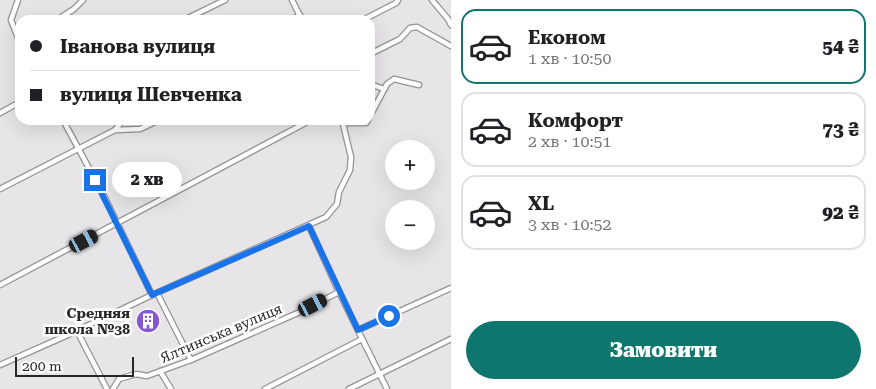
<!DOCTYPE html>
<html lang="uk">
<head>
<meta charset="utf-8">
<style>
	:root { --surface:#fff; --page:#f6f6f6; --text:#202124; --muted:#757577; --line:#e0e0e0; --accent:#0f766e }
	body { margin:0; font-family:"Roboto Serif",serif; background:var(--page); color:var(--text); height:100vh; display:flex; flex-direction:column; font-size:19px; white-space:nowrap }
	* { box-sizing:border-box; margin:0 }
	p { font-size:16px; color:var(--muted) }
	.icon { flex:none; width:28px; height:28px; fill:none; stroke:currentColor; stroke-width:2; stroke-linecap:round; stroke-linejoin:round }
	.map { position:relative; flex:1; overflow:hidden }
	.details { display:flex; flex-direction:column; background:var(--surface); width:425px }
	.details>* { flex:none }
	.hud { position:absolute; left:15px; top:15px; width:360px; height:110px; border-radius:15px; box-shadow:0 5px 20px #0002; display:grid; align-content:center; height:110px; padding:0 15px; background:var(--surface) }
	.buttons { position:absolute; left:385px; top:140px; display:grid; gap:10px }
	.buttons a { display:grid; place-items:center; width:50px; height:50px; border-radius:50%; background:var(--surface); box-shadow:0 5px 20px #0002; font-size:25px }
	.scale { position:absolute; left:15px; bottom:12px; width:119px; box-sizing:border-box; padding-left:5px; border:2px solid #282728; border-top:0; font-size:14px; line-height:18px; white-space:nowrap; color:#282728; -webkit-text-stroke:4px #fff; paint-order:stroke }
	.end { position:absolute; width:22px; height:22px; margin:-11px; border:6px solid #1a73e8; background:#fff; box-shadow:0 0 0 2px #fff }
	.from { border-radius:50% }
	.bubble { position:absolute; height:35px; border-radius:18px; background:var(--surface); box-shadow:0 5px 20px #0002; font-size:16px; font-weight:800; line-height:35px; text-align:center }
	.car { position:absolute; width:15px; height:30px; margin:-15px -8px; border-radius:6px; box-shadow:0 0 4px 1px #0007; background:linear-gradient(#222 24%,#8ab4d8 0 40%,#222 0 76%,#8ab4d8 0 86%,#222 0) }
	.hud b { display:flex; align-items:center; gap:18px; height:48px; font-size:19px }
	.hud b+b { border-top:1px solid var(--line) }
	.hud i { width:12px; height:12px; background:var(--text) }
	ul { padding:9px 0 0; list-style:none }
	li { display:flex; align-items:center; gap:15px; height:75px; margin:0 10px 8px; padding:0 5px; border:2px solid var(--line); border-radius:15px }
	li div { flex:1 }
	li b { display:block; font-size:19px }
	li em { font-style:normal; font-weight:800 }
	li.active { border-color:var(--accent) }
	li>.icon { width:45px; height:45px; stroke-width:1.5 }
	.button { display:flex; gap:10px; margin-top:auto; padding:10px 15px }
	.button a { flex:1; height:58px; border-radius:30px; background:var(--accent); color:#fff; font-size:20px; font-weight:800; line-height:58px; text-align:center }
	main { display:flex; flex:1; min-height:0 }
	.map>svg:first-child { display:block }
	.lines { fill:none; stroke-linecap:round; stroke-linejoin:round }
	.minor-casing { stroke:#949294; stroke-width:7 }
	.minor { stroke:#fff; stroke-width:4.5 }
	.route { stroke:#1a73e8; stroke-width:6 }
	.labels { text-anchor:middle; stroke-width:5; stroke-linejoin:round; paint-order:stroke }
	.poi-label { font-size:14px; font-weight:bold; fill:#282728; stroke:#fff; text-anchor:end }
	.street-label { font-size:14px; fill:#282728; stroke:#fff }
</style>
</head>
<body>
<main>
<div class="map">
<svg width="451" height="389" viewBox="0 0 451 389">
	<rect width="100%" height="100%" fill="#e8e5e8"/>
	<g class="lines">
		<g class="minor-casing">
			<g id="minor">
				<polyline points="18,0 11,20 20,43"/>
				<polyline points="292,0 302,20"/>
				<polyline points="432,0 448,19 451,25"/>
				<polyline points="57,20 74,9 83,0"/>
				<polyline points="184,20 225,0"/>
				<polyline points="291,20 300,15"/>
				<polyline points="363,20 396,3 398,0"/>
				<polyline points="370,54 400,39 410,28 417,27 451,46"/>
				<polyline points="370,84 384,89"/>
				<polyline points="0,113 20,102"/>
				<polyline points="370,116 387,84 394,79 419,85"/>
				<polyline points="63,120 104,196 152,295"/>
				<polyline points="343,123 366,123 368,120"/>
				<polyline points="115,130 140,129 159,120"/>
				<polyline points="0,189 115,130 123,120"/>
				<polyline points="309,226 339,292 387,389"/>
				<polyline points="0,285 311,120"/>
				<polyline points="157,293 191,360"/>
				<polyline points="358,330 451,288"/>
				<polyline points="77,331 107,389"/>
				<polyline points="0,365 70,334 152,295 326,217 337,204 339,192 350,170 351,157 342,120"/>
				<polyline points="160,371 171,389"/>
				<polyline points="113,389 119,379 136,374 147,376 191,360 300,312 339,292"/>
				<polyline points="265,389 362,339"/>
				<polyline points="349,389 451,339"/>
			</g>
		</g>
		<use href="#minor" class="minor"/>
	</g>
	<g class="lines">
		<polyline class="route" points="95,180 152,295 309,226 358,330 389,316"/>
	</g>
	<defs>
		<g id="building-disc" transform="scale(1.25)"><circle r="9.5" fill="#8358d1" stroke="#fff"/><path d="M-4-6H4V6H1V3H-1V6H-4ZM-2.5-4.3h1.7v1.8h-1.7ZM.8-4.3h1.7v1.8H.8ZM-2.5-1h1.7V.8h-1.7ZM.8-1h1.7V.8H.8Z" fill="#fff"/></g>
	</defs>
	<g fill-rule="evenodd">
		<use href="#building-disc" x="148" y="321"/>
	</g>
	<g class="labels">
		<g class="poi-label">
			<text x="130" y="318">Средняя<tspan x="130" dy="16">школа №38</tspan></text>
		</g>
		<g class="street-label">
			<text transform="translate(221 333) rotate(-23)" y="5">Ялтинська вулиця</text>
		</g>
	</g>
</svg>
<div class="buttons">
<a>+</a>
<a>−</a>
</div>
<div class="scale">200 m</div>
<i class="end from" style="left:389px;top:316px"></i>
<i class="end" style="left:95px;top:180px"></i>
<div class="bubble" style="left:112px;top:162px;width:70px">2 хв</div>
<i class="car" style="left:84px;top:241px;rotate:62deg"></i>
<i class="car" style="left:313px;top:305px;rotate:63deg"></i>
<div class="hud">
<b><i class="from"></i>Іванова вулиця</b>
<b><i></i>вулиця Шевченка</b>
</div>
</div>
<section class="details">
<ul>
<li class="active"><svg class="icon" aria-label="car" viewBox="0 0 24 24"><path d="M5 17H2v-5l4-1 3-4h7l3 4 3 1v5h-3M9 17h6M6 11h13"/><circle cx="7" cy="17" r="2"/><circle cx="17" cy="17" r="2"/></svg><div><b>Економ</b><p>1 хв · 10:50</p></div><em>54 ₴</em></li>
<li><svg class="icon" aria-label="car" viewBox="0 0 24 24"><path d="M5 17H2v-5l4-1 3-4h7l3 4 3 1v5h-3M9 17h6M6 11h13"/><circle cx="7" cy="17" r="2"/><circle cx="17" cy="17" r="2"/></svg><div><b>Комфорт</b><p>2 хв · 10:51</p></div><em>73 ₴</em></li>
<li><svg class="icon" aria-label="car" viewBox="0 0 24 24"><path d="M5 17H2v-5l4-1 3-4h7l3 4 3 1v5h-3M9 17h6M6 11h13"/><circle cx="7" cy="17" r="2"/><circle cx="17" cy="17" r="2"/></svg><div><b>XL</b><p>3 хв · 10:52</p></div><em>92 ₴</em></li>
</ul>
<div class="button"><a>Замовити</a></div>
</section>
</main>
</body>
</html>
